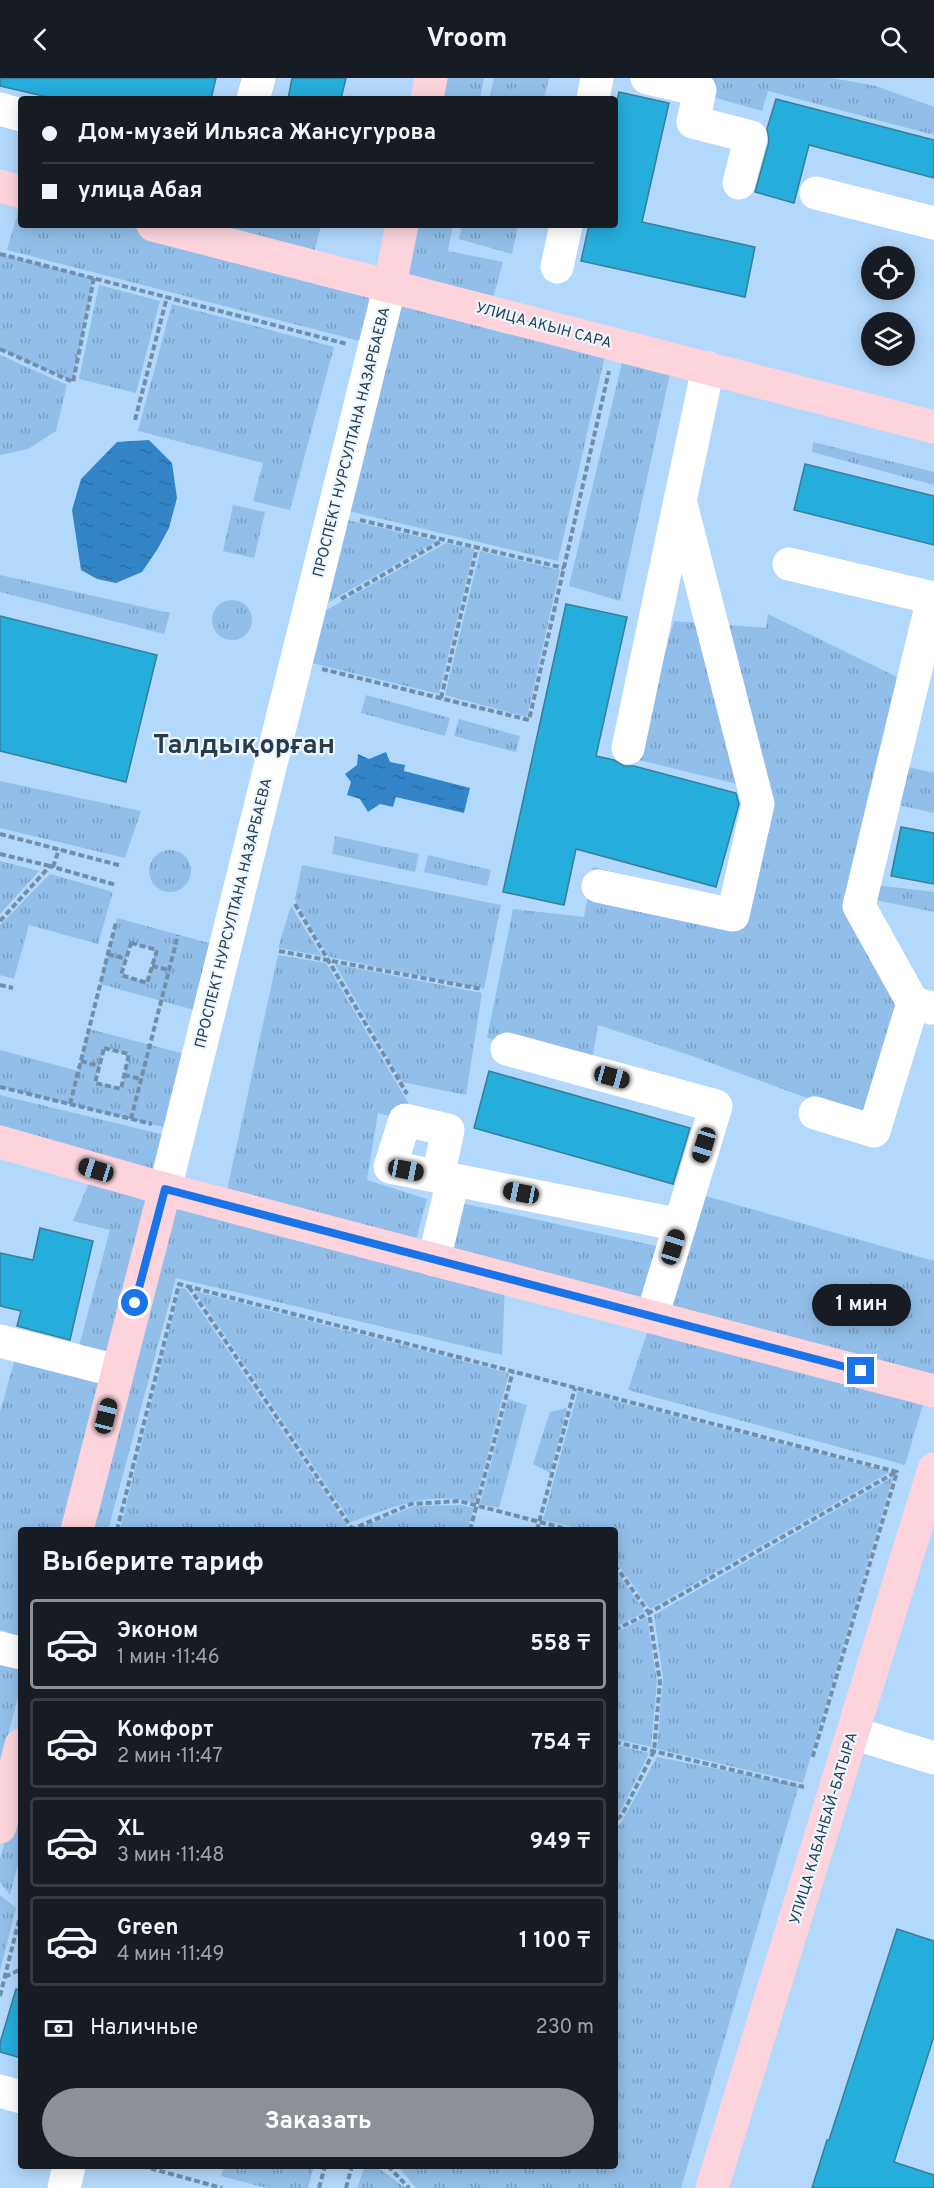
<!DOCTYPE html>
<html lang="ru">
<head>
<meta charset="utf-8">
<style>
	:root { --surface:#171b24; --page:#20242c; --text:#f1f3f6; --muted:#9ea1a6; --line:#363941; --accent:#8c9099 }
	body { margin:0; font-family:Overpass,sans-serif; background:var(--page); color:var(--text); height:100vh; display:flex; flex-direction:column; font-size:22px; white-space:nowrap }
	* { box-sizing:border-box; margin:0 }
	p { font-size:20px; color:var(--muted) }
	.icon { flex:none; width:33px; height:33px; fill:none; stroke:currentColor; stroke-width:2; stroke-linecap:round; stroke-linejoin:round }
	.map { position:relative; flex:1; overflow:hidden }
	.details { position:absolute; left:18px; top:1449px; width:600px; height:642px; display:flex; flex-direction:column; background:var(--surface); border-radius:6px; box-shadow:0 3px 15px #0003 }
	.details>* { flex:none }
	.guide { position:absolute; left:18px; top:18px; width:600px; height:132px; border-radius:6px; box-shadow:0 3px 15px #0003; display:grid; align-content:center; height:132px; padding:0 24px; background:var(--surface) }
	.fabs { position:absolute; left:861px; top:168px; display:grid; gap:12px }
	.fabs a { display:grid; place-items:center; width:54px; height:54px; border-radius:50%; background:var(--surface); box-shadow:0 3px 15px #0003; font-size:30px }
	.end { position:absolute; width:27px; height:27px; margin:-14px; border:8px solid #1a73e8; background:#fff; box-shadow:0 0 0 3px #fff }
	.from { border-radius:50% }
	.bubble { position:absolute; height:42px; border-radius:21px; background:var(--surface); box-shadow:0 3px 15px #0003; font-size:20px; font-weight:700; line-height:42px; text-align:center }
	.car { position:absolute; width:18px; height:36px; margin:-18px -9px; border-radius:8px; box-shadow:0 0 4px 2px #0007; background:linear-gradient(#222 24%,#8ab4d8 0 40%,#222 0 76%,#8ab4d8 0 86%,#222 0) }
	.guide b { display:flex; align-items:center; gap:21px; height:57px; font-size:22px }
	.guide b+b { border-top:2px solid var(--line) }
	.guide i { width:15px; height:15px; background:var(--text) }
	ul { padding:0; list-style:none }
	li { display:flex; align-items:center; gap:18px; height:90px; margin:0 12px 9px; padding:0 12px; border:3px solid var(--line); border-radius:6px }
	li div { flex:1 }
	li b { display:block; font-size:22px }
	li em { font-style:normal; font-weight:700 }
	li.selected { border-color:var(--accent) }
	li>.icon { width:54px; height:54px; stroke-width:1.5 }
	h2 { padding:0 24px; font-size:27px; line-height:72px }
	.pay { display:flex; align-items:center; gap:15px; height:66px; padding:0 24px; font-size:22px }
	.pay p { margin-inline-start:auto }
	.cta { display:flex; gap:12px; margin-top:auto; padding:12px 24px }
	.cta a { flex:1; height:69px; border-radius:36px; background:var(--accent); color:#fff; font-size:24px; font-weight:700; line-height:69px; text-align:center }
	header { display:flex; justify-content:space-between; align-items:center; height:78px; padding:0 24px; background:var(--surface); font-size:27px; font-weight:700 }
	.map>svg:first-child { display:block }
	.grass { fill:url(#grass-tufts); fill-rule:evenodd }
	.water { fill:url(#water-ripples) }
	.building { fill:#25addb; stroke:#397e99; stroke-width:1.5 }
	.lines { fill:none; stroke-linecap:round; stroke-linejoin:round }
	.path { stroke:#718eaa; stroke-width:4; stroke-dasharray:6 3; stroke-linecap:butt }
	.minor { stroke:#fff; stroke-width:33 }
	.major { stroke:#fdd4dc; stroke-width:33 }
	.route { stroke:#1a73e8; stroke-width:8 }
	.labels { text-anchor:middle; stroke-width:4.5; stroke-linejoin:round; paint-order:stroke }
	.street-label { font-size:15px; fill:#283c4e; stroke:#ecf6ff }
	.town-label { font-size:27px; font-weight:bold; fill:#283c4e; stroke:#ecf6ff }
</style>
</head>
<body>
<header><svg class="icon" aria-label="back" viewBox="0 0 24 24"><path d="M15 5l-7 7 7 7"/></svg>Vroom<svg class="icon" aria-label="search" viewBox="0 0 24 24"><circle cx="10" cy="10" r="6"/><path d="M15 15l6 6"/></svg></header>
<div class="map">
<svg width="934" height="2110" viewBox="0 0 934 2110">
	<defs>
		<pattern id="grass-tufts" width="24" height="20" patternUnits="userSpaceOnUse" patternTransform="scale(1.5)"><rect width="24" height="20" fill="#92bfe9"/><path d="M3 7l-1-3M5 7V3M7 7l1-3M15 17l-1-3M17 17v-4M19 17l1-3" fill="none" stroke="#779cbf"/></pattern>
		<pattern id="water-ripples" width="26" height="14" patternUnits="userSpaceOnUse" patternTransform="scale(1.5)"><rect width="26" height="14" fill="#3485c7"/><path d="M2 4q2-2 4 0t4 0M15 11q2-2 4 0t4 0" fill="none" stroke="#2c6ea4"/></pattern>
	</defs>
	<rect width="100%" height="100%" fill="#b2d8fc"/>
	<g class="grass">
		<polygon points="439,0 484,0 480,21 435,21"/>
		<polygon points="494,0 549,0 544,21 489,21"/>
		<polygon points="686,0 832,0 876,8 934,29 934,57 768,13 762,33 709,18"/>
		<polygon points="21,124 21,147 121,147 383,211 368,265 7,172"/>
		<polygon points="222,147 321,147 313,179 220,159"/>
		<polygon points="410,147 453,147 448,173 503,184 492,223 400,199"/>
		<polygon points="462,147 518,147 512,176 459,161"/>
		<polygon points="0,176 94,200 73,304 0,271"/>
		<polygon points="99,207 160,223 136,315 79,301"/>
		<polygon points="396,221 606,273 558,483 340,431"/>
		<polygon points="172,226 334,269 290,432 253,423 263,385 138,353"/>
		<polygon points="624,276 672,287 620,523 569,508"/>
		<polygon points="0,277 67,307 56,353 28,371 0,377"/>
		<polygon points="813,364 934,394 934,407 812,374"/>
		<polygon points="233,427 265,434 254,480 223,473"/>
		<polygon points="335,439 437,463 311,534"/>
		<polygon points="446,465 474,471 439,616 299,582 307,543"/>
		<polygon points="480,473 560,492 527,639 445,617"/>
		<polygon points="0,497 170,535 164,556 0,514"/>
		<circle cx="232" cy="542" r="20"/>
		<polygon points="768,536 899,600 850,837 904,930 868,1042 692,978 598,947 592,983 487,960 513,831 584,839 593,789 721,821 745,708 635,681 674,543 766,550"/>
		<polygon points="366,617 450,640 445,658 361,635"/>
		<polygon points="459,641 520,658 516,674 454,658"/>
		<polygon points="900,687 934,695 934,735 894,726"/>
		<polygon points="0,703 141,733 125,780 0,750"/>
		<polygon points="335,758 419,776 415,794 332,776"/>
		<circle cx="170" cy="793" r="21"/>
		<polygon points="428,777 491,792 487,808 424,794"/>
		<polygon points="0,783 39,793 0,836"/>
		<polygon points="302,787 501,827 484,911 329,879 295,822"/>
		<polygon points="50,796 113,814 98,866 29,847 14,901 0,897 0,847"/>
		<polygon points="876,807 934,814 934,834 876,822"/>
		<polygon points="291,828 322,878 278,870"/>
		<path d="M117 840 216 867 198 933 100 906ZM130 865 156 872 152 888 163 891 151 890 147 904 121 897Z"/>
		<polygon points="278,877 326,885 410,1028 405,1042 378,1035 367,1102 427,1121 415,1165 227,1112"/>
		<polygon points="335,886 482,915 466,1017 402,1004"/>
		<path d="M89 951 185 976 167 1050 0 1009V972L78 993ZM104 970 129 976 121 1011 95 1004Z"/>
		<polygon points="0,1017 165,1057 156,1101 0,1055"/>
		<polygon points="91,1100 148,1118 61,1452 21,1452 21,1607 0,1688 0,1583 8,1554 0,1552 0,1334 19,1266 78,1272 110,1152 73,1143"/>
		<polygon points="706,1118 934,1183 934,1301 664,1229"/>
		<polygon points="175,1123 505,1209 502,1277 176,1200 108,1452 88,1452"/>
		<polygon points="457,1124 665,1170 650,1231 441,1176"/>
		<polygon points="180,1210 186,1211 348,1449 345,1452 120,1452"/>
		<path d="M195 1213 509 1295 475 1425C431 1412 392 1429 351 1444Z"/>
		<polygon points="650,1246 924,1323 905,1387 628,1312"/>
		<polygon points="578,1313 890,1394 650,1531 615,1482 615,1452 575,1452 570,1448 543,1442"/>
		<polygon points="508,1321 527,1327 499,1430 480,1426"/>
		<polygon points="567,1330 550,1395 533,1386 550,1334"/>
		<polygon points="893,1399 803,1705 657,1671 663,1599 654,1537"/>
		<polygon points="461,1427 474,1430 467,1452 356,1451 415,1428"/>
		<polygon points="615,1491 645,1534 615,1549"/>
		<polygon points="647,1539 657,1604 651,1669 615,1661 615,1555"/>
		<polygon points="615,1667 649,1675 619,1736 615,1739"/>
		<polygon points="657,1679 799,1707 681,2110 416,2110 398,2088 615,2088 615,1751 621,1745"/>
		<polygon points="21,1702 21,1775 10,1817 0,1804 0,1781"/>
		<polygon points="0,1817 16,1830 0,1893"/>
		<polygon points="224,2088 314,2088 308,2110 266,2110 221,2098"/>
		<polygon points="365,2088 375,2088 406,2110 357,2110"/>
	</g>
	<g class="water">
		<polygon points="149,362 172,385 177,420 169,450 157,472 142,494 116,505 97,501 81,492 72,432 81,401 117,364"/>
		<polygon points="386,674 390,684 405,687 404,693 470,710 464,735 396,719 393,729 380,726 368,734 360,721 347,717 351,704 345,696 357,687 358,676 369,681"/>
	</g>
	<g class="building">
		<polygon points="0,0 216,0 211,21 56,21 0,8"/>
		<polygon points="292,0 346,0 341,21 288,21"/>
		<polygon points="619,14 669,25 642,144 755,169 745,219 581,183 589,147 615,147 615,30"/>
		<polygon points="776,21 934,62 934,100 809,67 794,125 755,114 769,64 767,51"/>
		<polygon points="805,386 934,418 934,467 794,432"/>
		<polygon points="566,526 627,539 596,678 614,682 624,688 634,688 736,715 739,726 716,809 576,771 564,827 503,814"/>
		<polygon points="0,538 157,577 126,704 0,673"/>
		<polygon points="901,749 934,755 934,806 891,798"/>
		<polygon points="489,993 690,1050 673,1106 474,1050"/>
		<polygon points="40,1150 93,1163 70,1262 17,1248 21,1233 0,1228 0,1175 33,1182"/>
		<polygon points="897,1851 934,1863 934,1958 894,2084 934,2097 934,2110 812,2110 827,2062 829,2062"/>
		<polygon points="16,1911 21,1912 21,1980 0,1974 0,1965"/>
	</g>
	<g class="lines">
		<g class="path">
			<polyline points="0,176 347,266"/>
			<polyline points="0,271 73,304 94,200"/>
			<polyline points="135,342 167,219"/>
			<polyline points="360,442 564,490"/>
			<polyline points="341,521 443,462"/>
			<polyline points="322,591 529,642 609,293"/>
			<polyline points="441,620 477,469"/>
			<polyline points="0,756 122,788"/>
			<polyline points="0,776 50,788"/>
			<polyline points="53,789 59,771"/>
			<polyline points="295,826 407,1016"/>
			<polyline points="0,843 50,788 116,807"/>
			<polygon points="131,865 157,872 147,905 121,897"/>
			<polyline points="279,873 481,911"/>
			<polyline points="108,876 126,881"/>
			<polyline points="152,888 169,892"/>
			<polyline points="0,907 13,910"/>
			<polygon points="104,970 129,976 121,1011 95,1005"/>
			<polyline points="81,983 99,988"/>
			<polyline points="124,997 141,1001"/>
			<polyline points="0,1009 152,1046"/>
			<polyline points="70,1026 116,844"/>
			<polyline points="131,1041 178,857"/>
			<polyline points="189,1209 353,1452"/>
			<polyline points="117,1452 179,1206 897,1394 812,1681"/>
			<polyline points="350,1452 411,1426 459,1423 571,1452"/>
			<polyline points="470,1452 513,1293"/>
			<polyline points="537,1452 575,1310"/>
			<polyline points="615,1487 649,1535 660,1604 654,1673 622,1737 615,1743"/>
			<polyline points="615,1552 649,1535 896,1394"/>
			<polyline points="615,1664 804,1709"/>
			<polyline points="5,1899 21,1891"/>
			<polyline points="0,1918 21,1834"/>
			<polyline points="142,2088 222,2110"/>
			<polyline points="388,2088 409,2110"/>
			<polyline points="319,2110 325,2088"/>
			<polyline points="346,2110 352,2088"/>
		</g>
		<g class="minor">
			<polyline points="647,0 700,12 693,44 751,59 739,105"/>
			<polyline points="253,21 259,0"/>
			<polyline points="593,21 597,0"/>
			<polyline points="0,31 21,37"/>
			<polyline points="816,115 934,145"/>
			<polyline points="557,189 566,147"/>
			<polyline points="789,486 933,520 859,828 913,925"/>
			<polyline points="628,670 708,290"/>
			<polyline points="598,808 733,837 758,726 680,422"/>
			<polyline points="507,971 716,1028 652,1239"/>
			<polyline points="815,1035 874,1053 913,925 932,930"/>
			<polyline points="438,1099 448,1052 405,1042 390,1089 680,1147"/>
			<polyline points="165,1111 390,207"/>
			<polyline points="434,1182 453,1102"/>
			<polyline points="0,1263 117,1293"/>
			<polyline points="0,1570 21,1575"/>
			<polyline points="853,1655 934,1680"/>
			<polyline points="0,2013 21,2019"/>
			<polyline points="64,2110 69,2088"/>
		</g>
		<g class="major">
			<polyline points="427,21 431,0"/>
			<polyline points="0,108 21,114"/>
			<polyline points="153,147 934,349"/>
			<polyline points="390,207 402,147"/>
			<polyline points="0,1064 165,1111 934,1313"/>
			<polyline points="77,1452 165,1111"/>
			<polyline points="0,1749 21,1667"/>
			<polyline points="712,2110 934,1391"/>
		</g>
	</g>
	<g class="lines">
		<polyline class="route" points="135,1225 165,1111 861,1293"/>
	</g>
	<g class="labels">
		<g class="street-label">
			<text transform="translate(544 247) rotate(15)" y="5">УЛИЦА АКЫН САРА</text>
			<text transform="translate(351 364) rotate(-76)" y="5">ПРОСПЕКТ НУРСУЛТАНА НАЗАРБАЕВА</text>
			<text transform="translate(233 835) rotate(-76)" y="5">ПРОСПЕКТ НУРСУЛТАНА НАЗАРБАЕВА</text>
			<text transform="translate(823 1750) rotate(-73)" y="5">УЛИЦА КАБАНБАЙ-БАТЫРА</text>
		</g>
		<g class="town-label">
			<text x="244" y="675">Талдықорған</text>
		</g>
	</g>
</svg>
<div class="fabs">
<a><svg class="icon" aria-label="locate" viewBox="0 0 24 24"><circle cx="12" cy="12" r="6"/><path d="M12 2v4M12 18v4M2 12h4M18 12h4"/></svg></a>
<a><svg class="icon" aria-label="layers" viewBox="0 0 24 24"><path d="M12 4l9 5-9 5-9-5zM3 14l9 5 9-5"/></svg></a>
</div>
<i class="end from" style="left:135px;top:1225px"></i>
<i class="end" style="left:861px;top:1293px"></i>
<div class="bubble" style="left:812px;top:1206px;width:99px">1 мин</div>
<i class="car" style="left:612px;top:999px;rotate:105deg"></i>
<i class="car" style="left:704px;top:1067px;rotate:197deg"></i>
<i class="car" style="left:96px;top:1092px;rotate:287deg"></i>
<i class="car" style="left:406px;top:1092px;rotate:101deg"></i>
<i class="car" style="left:521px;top:1115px;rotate:281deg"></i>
<i class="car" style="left:673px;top:1169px;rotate:17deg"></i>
<i class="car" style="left:106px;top:1338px;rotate:14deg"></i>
<div class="guide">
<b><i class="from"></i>Дом-музей Ильяса Жансугурова</b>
<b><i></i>улица Абая</b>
</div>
<section class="details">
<h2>Выберите тариф</h2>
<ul>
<li class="selected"><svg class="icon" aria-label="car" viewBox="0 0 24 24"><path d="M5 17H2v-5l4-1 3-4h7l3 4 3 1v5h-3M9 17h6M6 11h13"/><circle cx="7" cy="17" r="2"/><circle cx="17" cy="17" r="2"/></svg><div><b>Эконом</b><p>1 мин · 11:46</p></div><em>558 ₸</em></li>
<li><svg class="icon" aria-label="car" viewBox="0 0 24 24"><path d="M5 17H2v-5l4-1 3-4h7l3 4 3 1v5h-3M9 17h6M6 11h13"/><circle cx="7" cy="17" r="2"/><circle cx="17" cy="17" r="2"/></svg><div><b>Комфорт</b><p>2 мин · 11:47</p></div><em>754 ₸</em></li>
<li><svg class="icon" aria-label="car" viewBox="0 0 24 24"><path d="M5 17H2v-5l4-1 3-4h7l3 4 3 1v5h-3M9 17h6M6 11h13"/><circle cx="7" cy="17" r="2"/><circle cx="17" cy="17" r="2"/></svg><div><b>XL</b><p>3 мин · 11:48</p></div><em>949 ₸</em></li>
<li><svg class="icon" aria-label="car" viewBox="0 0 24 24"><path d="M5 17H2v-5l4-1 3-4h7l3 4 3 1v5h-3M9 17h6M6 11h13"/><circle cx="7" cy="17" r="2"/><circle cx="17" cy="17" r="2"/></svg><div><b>Green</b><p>4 мин · 11:49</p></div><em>1 100 ₸</em></li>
</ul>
<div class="pay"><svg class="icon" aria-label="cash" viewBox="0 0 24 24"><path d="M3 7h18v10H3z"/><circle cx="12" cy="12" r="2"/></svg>Наличные<p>230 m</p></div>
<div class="cta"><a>Заказать</a></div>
</section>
</div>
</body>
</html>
